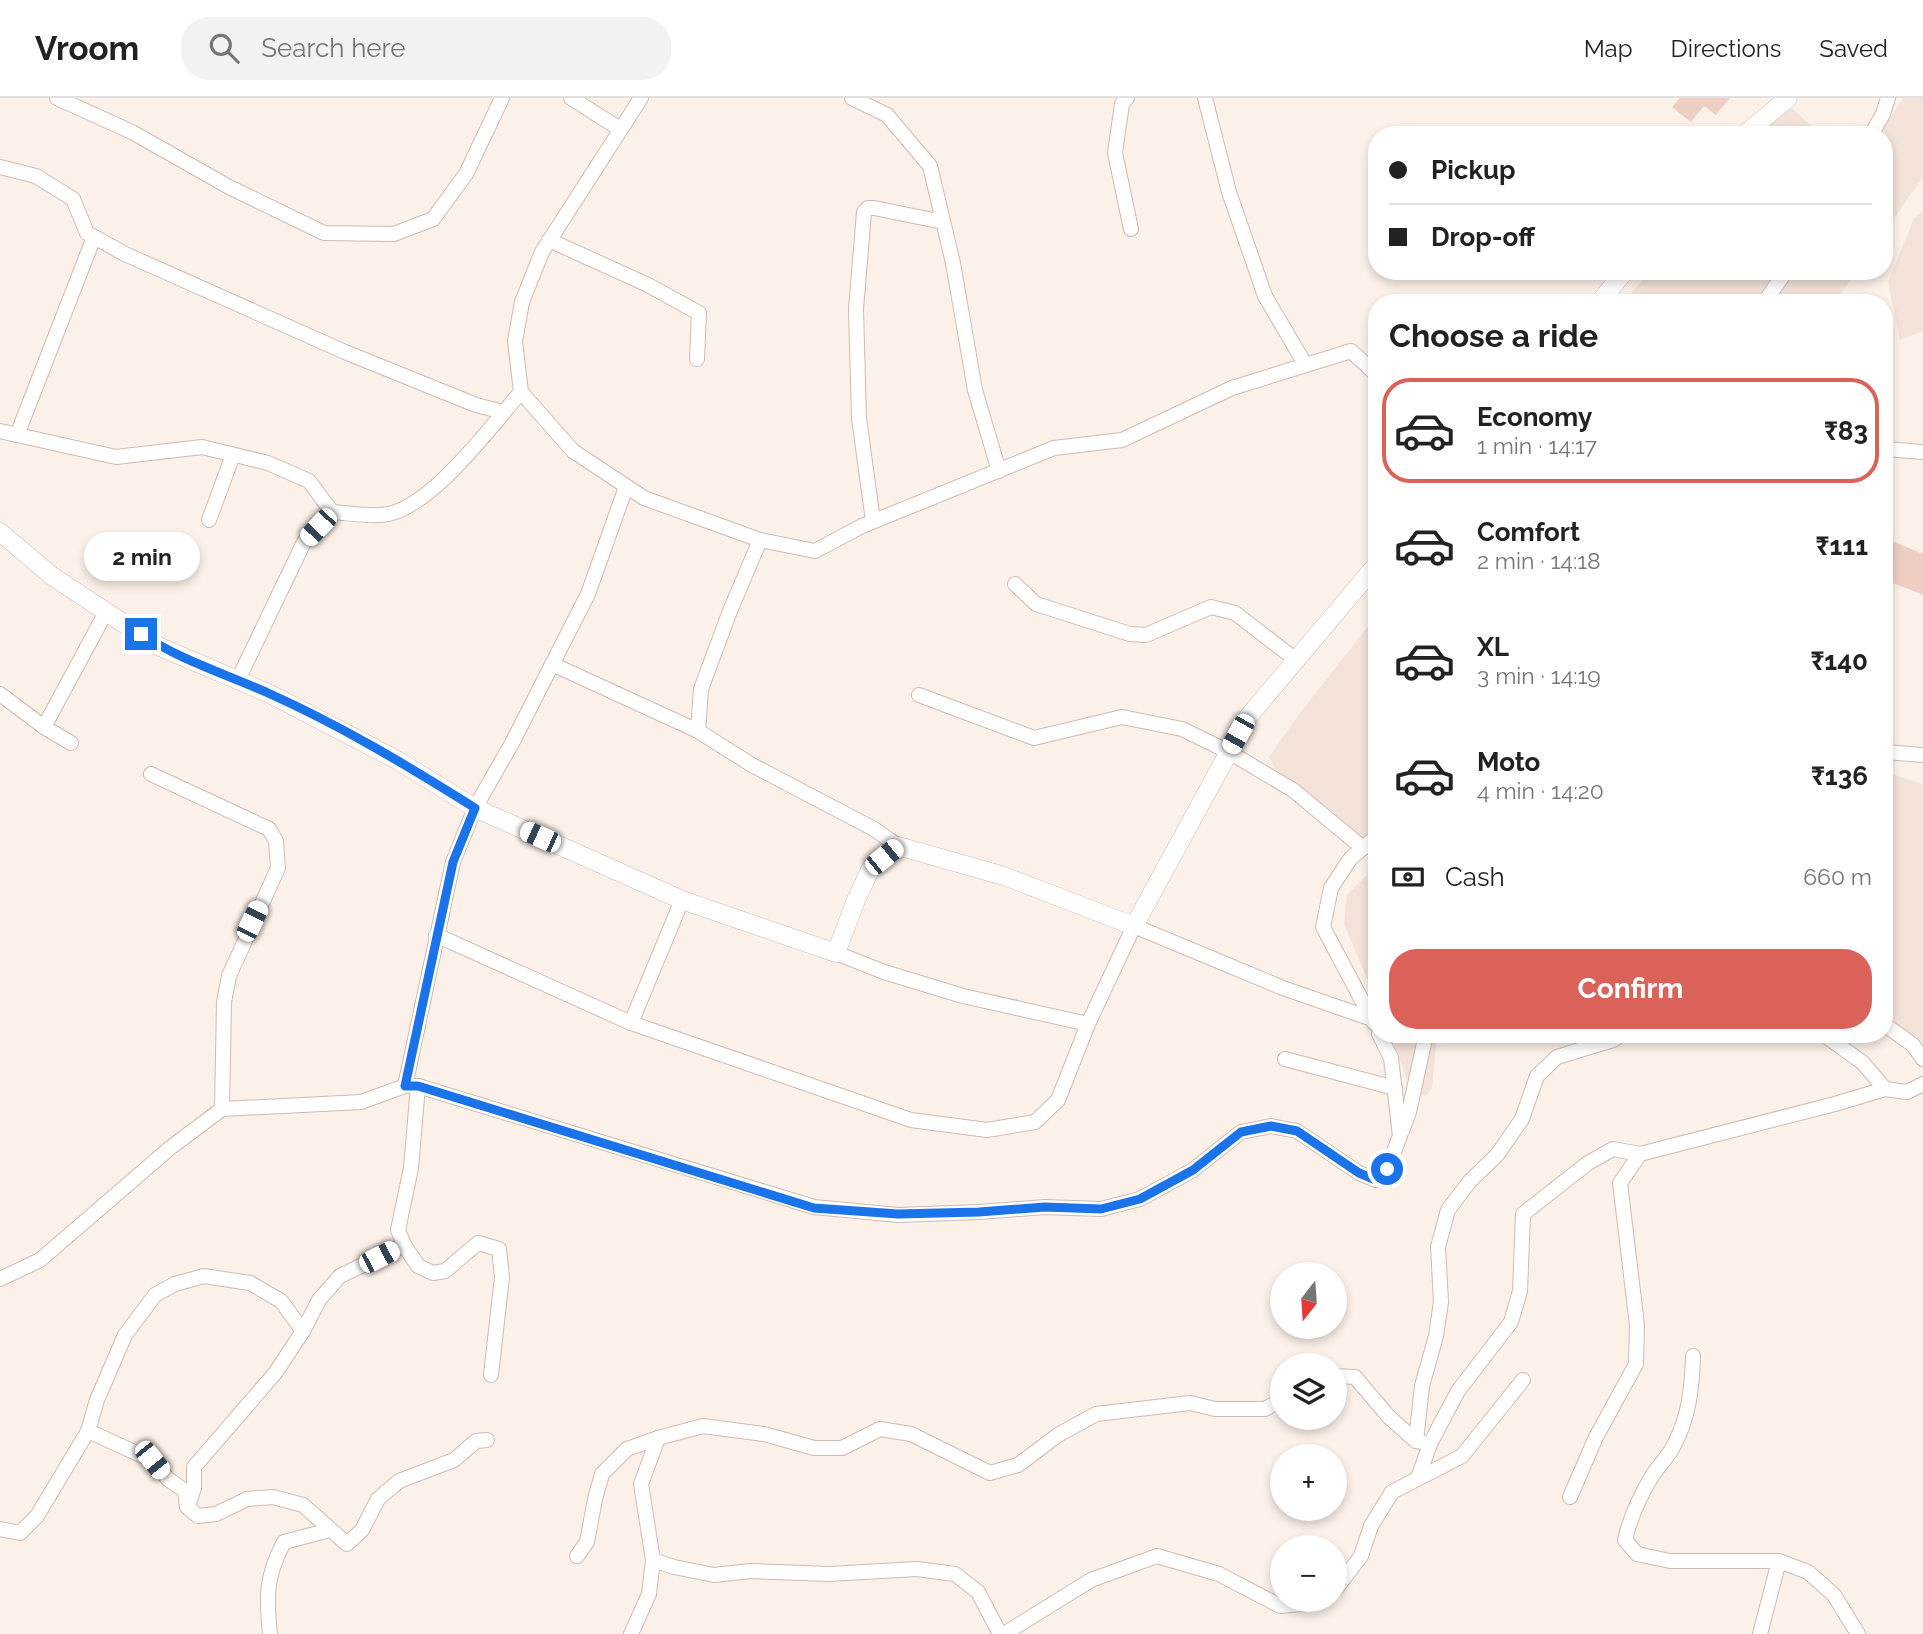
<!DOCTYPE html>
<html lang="en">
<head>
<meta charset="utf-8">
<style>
	:root { --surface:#fff; --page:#f2f2f2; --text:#222; --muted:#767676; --line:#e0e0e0; --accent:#da6259 }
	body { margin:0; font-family:Raleway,sans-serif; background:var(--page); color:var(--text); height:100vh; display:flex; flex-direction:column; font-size:26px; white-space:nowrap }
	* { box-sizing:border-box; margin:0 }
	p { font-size:23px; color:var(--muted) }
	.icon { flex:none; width:38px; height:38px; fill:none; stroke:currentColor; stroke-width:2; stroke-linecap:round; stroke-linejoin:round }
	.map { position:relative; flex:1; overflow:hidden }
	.sheet { position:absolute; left:1368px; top:196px; width:525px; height:749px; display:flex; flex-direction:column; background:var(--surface); border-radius:28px; box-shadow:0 4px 10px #0003 }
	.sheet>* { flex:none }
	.top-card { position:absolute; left:1368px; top:28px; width:525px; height:154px; border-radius:28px; box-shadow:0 4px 10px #0003; display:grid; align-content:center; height:154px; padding:0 21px; background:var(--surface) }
	.needle { width:46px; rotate:197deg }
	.buttons { position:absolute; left:1270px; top:1164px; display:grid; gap:14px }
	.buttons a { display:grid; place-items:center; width:77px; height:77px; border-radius:50%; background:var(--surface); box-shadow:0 4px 10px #0003; font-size:35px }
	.end { position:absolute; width:32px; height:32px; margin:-16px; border:9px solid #1a73e8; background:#fff; box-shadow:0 0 0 4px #fff }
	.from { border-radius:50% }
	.bubble { position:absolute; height:49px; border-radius:24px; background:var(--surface); box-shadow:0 4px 10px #0003; font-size:23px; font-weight:700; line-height:49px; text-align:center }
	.car { position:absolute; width:21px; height:42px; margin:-21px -10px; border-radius:9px; box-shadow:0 0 5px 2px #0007; background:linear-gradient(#fff 24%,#345 0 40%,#fff 0 76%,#345 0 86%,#fff 0) }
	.top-card b { display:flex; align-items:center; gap:24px; height:66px; font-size:26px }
	.top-card b+b { border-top:2px solid var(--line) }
	.top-card i { width:18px; height:18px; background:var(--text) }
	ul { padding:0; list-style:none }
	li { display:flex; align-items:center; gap:21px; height:105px; margin:0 14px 10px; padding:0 7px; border:4px solid transparent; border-radius:28px }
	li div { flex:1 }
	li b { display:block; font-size:26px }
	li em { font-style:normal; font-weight:700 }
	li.active { border-color:var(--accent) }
	li>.icon { width:63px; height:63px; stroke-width:1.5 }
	h2 { padding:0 21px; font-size:32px; line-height:84px }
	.pay { display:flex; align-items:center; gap:18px; height:77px; padding:0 21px; font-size:26px }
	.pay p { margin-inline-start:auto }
	.primary-button { display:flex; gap:14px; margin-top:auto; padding:14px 21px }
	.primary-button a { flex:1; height:80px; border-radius:28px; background:var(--accent); color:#fff; font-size:28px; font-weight:700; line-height:80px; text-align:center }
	header { display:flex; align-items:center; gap:42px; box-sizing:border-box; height:98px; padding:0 35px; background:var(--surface); border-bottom:2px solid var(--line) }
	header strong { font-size:33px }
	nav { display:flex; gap:38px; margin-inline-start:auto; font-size:24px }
	.search { width:490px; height:63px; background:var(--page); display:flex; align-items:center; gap:18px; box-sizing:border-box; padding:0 24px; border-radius:28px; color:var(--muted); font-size:26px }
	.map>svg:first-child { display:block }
	.residential { fill:#f2e2d8 }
	.building { fill:#eecec3 }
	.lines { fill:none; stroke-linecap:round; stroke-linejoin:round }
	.minor-casing { stroke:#cebab3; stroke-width:16 }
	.tertiary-casing { stroke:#cebab3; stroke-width:19 }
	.minor { stroke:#fff; stroke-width:14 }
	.tertiary { stroke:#fff; stroke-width:18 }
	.route { stroke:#1a73e8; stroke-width:9 }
</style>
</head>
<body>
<header>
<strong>Vroom</strong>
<div class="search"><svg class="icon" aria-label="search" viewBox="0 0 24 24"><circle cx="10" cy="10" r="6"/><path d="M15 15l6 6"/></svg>Search here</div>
<nav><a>Map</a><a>Directions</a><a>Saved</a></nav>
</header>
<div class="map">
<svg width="1923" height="1536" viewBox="0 0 1923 1536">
	<rect width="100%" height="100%" fill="#fbf1e9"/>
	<g class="residential">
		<polygon points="1903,0 1923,0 1923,79 1885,133 1885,37 1879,37"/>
		<polygon points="1787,6 1822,37 1761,37"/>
		<polygon points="1923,113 1923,233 1900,242 1888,184 1914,121"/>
		<polygon points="1649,173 1857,173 1834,205 1624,205"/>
		<polygon points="1377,517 1377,761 1275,670 1269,659 1303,611"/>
		<polygon points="1885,674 1923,686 1923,944 1885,922"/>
		<polygon points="1377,767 1377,904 1344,826 1347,797"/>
		<polygon points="1390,936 1437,936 1432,990 1426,998 1411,992"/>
	</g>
	<g class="building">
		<polygon points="1680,0 1730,0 1716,17 1704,8 1691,24 1672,9"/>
		<polygon points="1885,440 1923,456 1923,497 1885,482"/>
	</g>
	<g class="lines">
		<g class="minor-casing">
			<g id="minor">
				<polyline points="57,0 132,34 229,89 324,135 394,136 433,121 466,76 502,0"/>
				<polyline points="571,0 620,31"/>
				<polyline points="641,0 542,154 522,204 515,243 521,294 573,353 644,400 760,442 815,453 862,428 1054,350 1122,342 1232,290 1351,253 1377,277"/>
				<polyline points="852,0 887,17 930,68 953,165 975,292 999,373"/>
				<polyline points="1127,0 1122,6 1115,55 1131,131"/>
				<polyline points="1205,0 1229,94 1265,198 1305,266"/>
				<polyline points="1871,37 1883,16 1888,0"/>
				<polyline points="0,69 36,78 73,101 87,135 125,156 345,254 476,307 503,314"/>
				<polyline points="549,142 648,187 699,215 697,261"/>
				<polyline points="1764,205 1786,173"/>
				<polyline points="0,333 116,359 202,349 268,365 309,383 332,414"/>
				<polyline points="17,337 94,139"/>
				<polyline points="1885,351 1923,354"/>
				<polyline points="209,422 233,357"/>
				<polyline points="873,423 859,320 856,211 864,114 868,110 874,110 943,124"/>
				<polyline points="1015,486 1036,506 1130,536 1146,537 1211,509 1235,515 1296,562"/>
				<polyline points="552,566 698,633 752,667 874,731 898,748"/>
				<path d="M238 582 304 444 332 414C348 415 365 418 381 417 428 415 491 328 521 294"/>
				<polyline points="0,596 44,629 71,645"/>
				<polyline points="919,597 1034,640 1122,619 1182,631 1229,654 1293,692 1363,750"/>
				<polyline points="44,629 106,514"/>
				<polyline points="698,633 701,591 730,513 760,442"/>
				<polyline points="1885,654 1923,657"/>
				<polyline points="436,837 631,925 911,1022 987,1032 1035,1024 1058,1002 1088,926"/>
				<polyline points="836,855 884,874 963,898 1088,926 1134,828 1283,890 1372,921"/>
				<polyline points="631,925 682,802"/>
				<polyline points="1374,925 1323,829 1331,790 1350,761 1377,738"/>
				<polyline points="1885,927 1913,947 1923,961"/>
				<polyline points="1823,936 1863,965 1885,991"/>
				<polyline points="1285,961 1395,990"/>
				<polyline points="405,988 453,764 475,710 512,645 588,496 626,389"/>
				<polyline points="418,988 814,1109 898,1117 979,1114 1045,1109 1101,1111 1140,1101 1193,1072 1241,1034 1271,1028 1297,1033 1359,1075 1376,1082 1387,1071 1400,1038 1391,960 1379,936"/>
				<polyline points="222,1011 361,1004 405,988 418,988 411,1070 398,1132 404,1147 418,1168 433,1175 445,1173 478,1145 499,1151 502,1179 491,1277"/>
				<polyline points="1402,1033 1409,1014 1426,936"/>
				<polyline points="0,1181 40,1162 170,1050 222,1011 224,904 229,878 278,770 276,743 269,731 151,676"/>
				<path d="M1693 1258C1692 1290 1689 1319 1674 1347 1669 1358 1659 1367 1652 1378 1640 1398 1630 1420 1625 1442L1637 1456 1670 1463H1779L1808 1474 1834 1497 1858 1536"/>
				<polyline points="1335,1278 1355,1279 1389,1319 1416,1343 1422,1344"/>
				<polyline points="88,1333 152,1362 168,1381 185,1393 187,1409 198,1418 216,1416 247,1401 273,1399 303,1407 347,1446 362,1432 378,1401 399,1383 454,1362 476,1343 487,1342"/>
				<polyline points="1416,1343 1422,1288 1436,1238 1441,1204 1438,1149 1448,1112 1470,1083 1497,1057 1522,1021 1537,978 1557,959 1613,942 1623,936"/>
				<polyline points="1418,1380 1430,1346 1458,1293 1511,1224 1520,1193 1523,1116 1588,1065 1613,1051 1640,1056"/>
				<polyline points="1570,1399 1596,1339 1636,1266 1637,1227 1620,1085 1640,1056 1835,1006 1885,991 1907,994 1923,986"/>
				<polyline points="188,1408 194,1390 194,1369 276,1274 303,1233 319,1202 340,1178 404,1147"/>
				<polyline points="0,1431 20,1435 37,1418 88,1333 97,1302 125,1237 155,1197 175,1186 204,1178 250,1185 281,1203 303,1233"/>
				<polyline points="577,1458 587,1444 595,1401 602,1376 627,1351 658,1340 703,1328 764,1336 814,1350 842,1350 880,1331 911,1336 990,1375 1018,1367 1058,1337 1096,1316 1190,1305 1215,1311 1265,1311 1283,1301"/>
				<polyline points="653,1462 674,1469 714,1477 751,1473 829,1476 917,1471 955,1476 978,1494 1000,1536"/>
				<polyline points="1335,1492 1361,1458 1371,1428 1392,1394 1462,1358 1523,1282"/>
				<path d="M270 1536C266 1498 266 1478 284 1444L330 1432"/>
				<polyline points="631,1536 649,1496 653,1462 641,1386 658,1340"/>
				<polyline points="1004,1536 1091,1482 1157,1458 1219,1476 1280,1508 1313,1505 1319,1502"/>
				<polyline points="1760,1536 1779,1463"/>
			</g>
		</g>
		<g class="tertiary-casing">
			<g id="tertiary">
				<polyline points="1744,37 1788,0"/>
				<polyline points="1599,205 1625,173"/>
				<polyline points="0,434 52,478 158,548 270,596 397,662 475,710 682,802 836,855 856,802 871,770 898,748 1004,778 1134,828 1248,619 1377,466"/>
			</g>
		</g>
		<use href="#minor" class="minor"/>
		<use href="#tertiary" class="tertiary"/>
	</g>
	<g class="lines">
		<path class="route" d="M141 536C180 562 226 576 268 595 340 627 408 668 475 710L453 764 405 988H418L814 1110 898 1116 979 1114 1045 1109 1101 1111 1140 1101 1193 1072 1241 1034 1271 1028 1297 1033 1359 1075 1376 1082 1387 1071"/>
	</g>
</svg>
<div class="buttons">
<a><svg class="needle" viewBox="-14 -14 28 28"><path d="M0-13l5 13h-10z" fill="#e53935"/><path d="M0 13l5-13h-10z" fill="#767676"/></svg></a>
<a><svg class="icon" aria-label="layers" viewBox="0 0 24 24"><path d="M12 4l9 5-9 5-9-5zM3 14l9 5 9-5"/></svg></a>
<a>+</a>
<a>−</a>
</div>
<i class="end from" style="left:1387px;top:1071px"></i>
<i class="end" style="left:141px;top:536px"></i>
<div class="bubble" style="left:84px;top:434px;width:116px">2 min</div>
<i class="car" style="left:318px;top:429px;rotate:223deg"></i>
<i class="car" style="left:1238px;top:636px;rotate:209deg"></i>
<i class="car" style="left:540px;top:739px;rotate:294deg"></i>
<i class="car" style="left:884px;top:759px;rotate:51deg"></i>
<i class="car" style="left:252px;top:823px;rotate:26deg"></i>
<i class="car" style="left:379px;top:1159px;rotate:63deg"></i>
<i class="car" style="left:152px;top:1362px;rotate:141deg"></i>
<div class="top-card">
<b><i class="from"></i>Pickup</b>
<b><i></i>Drop-off</b>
</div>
<section class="sheet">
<h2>Choose a ride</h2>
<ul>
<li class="active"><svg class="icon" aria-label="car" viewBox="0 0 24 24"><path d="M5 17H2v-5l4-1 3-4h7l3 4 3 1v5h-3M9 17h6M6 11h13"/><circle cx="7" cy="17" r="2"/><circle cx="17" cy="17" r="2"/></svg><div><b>Economy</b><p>1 min · 14:17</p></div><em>₹83</em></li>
<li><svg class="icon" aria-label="car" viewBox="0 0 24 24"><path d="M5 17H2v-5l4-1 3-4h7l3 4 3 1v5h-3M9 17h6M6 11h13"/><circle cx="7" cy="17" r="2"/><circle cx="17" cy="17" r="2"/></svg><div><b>Comfort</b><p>2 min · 14:18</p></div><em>₹111</em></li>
<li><svg class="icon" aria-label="car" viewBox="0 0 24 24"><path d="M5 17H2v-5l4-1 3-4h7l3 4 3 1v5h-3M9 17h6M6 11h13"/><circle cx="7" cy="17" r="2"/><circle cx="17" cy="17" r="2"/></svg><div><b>XL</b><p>3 min · 14:19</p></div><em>₹140</em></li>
<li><svg class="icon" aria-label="car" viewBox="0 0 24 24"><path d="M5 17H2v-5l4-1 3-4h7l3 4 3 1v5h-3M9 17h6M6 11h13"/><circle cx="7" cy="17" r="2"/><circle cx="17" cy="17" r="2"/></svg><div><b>Moto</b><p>4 min · 14:20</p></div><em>₹136</em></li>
</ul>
<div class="pay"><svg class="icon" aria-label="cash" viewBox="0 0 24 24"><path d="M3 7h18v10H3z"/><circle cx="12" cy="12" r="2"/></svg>Cash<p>660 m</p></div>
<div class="primary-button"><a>Confirm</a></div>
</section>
</div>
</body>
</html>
